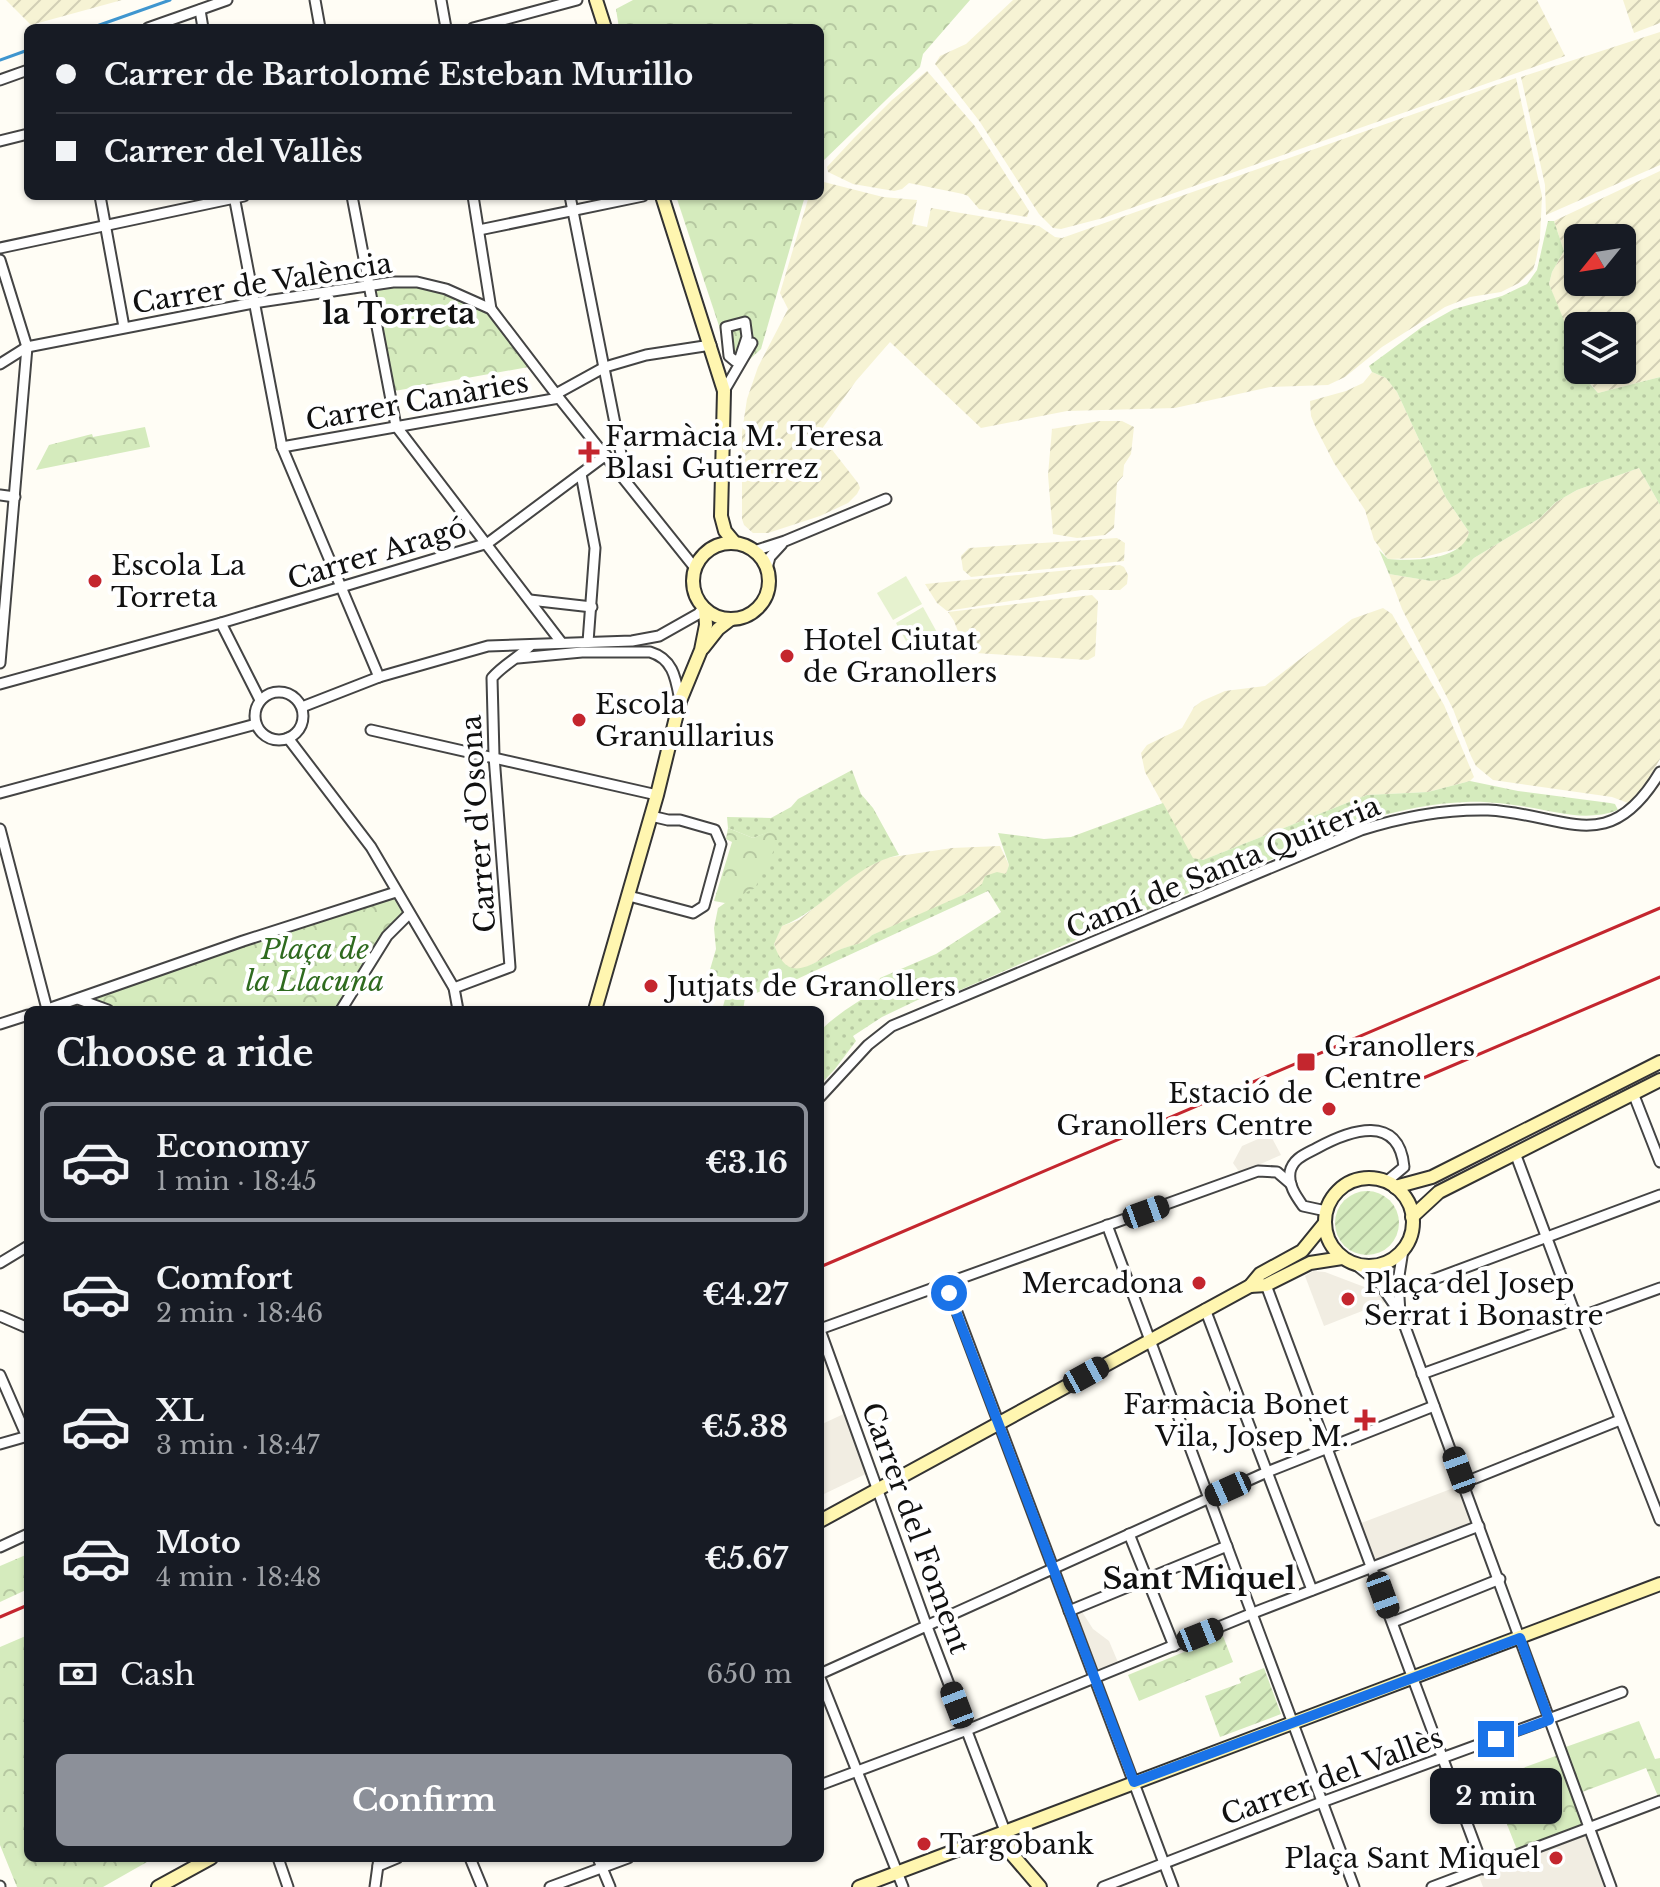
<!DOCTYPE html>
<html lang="en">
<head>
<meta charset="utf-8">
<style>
	:root { --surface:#171b24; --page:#242831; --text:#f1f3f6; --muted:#9ea1a6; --line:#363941; --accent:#8c9099 }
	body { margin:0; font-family:"Libre Baskerville",serif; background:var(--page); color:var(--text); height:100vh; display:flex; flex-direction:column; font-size:30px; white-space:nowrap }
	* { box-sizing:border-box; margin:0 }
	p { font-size:26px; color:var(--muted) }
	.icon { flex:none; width:44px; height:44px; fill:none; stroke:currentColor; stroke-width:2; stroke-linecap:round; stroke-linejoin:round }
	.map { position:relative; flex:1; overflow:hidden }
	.sheet { position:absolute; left:24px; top:1006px; width:800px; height:856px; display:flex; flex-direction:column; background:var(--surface); border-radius:12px; box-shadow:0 2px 6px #0004 }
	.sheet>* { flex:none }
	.banner { position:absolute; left:24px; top:24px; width:800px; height:176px; border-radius:12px; box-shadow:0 2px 6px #0004; display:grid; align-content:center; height:176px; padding:0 32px; background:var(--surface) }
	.needle { width:52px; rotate:240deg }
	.fabs { position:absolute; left:1564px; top:224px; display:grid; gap:16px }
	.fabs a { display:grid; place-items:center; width:72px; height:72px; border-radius:12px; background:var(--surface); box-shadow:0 2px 6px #0004; font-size:40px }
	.end { position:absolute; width:36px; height:36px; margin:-18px; border:10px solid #1a73e8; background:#fff; box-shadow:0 0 0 4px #fff }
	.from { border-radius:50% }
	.bubble { position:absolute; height:56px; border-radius:12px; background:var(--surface); box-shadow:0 2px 6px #0004; font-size:26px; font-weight:800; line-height:56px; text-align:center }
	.car { position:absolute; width:24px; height:48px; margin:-24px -12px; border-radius:10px; box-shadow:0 0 6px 2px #0007; background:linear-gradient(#222 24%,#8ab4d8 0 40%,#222 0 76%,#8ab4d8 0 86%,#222 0) }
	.banner b { display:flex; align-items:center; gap:28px; height:76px; font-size:30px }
	.banner b+b { border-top:2px solid var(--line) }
	.banner i { width:20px; height:20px; background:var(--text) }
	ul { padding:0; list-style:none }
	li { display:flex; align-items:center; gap:24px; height:120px; margin:0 16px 12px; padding:0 16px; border:4px solid transparent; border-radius:12px }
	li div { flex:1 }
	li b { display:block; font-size:30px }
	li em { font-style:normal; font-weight:800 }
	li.on { border-color:var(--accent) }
	li>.icon { width:72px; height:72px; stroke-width:1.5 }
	h2 { padding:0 32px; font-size:36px; line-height:96px }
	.pay { display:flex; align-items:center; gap:20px; height:88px; padding:0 32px; font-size:30px }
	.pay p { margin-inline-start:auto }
	.button { display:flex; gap:16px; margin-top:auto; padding:16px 32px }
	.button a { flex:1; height:92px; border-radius:12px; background:var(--accent); color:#fff; font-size:32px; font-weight:800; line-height:92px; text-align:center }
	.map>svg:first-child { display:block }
	.farmland { fill:url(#farmland-furrows); fill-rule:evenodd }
	.grass { fill:url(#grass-dots) }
	.park { fill:url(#park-crowns) }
	.garden { fill:url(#garden-furrows) }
	.pitch { fill:#e6f2cf }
	.plaza { fill:#f1ede2 }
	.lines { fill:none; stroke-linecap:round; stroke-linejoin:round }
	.stream { stroke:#3f96cf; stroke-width:3 }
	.street-casing { stroke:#444; stroke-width:13 }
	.secondary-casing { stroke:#333; stroke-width:16 }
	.street { stroke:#fff; stroke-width:9 }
	.secondary { stroke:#fff6b0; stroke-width:12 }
	.rail { stroke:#c4262e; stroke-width:3 }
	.route { stroke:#1a73e8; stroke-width:10 }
	.poi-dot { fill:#c4262e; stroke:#fff; stroke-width:3 }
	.labels { text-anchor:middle; stroke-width:8; stroke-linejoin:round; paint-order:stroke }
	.street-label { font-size:28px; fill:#111; stroke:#fff }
	.poi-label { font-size:28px; fill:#111; stroke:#fff; text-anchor:start }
	.park-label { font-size:28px; font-style:italic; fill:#2f6b1f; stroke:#fff }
	.neighbourhood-label { font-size:30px; font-weight:bold; fill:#111; stroke:#fff }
</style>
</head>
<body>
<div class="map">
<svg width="1660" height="1887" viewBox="0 0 1660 1887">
	<defs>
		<pattern id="farmland-furrows" width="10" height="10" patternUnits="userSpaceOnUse" patternTransform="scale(2)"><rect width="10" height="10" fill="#f6f3d4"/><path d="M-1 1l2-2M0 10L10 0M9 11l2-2" fill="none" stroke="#d2cfb5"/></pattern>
		<pattern id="grass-dots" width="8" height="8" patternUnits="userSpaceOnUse" patternTransform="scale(2)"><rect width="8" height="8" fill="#d5ebbd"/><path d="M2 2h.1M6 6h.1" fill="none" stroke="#b6c8a1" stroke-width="1.8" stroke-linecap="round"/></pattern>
		<pattern id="park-crowns" width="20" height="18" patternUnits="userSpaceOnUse" patternTransform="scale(2)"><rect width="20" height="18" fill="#d5ebbd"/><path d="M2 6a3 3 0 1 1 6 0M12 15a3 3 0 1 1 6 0" fill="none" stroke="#b6c8a1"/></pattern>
		<pattern id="garden-furrows" width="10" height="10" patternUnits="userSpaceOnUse" patternTransform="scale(2)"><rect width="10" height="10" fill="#d5ebbd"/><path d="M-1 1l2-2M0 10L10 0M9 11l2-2" fill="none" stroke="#b6c8a1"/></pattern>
	</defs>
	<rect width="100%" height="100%" fill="#fffdf5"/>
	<g class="farmland">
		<polygon points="6,0 122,0 31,25"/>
		<polygon points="1013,0 1537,0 1565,56 1103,218 1061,229 1053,228 1039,214 980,122 935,64 940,56 966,44"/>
		<polygon points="1623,0 1660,0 1660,23 1634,33"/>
		<polygon points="1660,32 1660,165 1546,215 1545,185 1521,77"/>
		<polygon points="927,71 974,125 1024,203 1029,211 1027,217 979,209 968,196 963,194 909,183 902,189 894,191 853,184 828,172 827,167 854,138 892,100"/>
		<polygon points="1516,78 1542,196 1540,238 1536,260 1533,270 1519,283 1501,292 1470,297 1445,307 1382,347 1345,377 1328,385 1270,387 1175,408 1067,411 981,428 890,342 856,381 819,433 858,483 860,488 857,494 848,503 820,516 768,533 753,533 744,525 742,519 742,432 747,399 758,367 788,309 780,293 809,196 820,196 820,181 883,197 917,200 912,224 927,227 931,208 1039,226 1055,237 1062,238"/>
		<path d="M1660 171V377L1598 393 1580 370H1622V326H1578V364L1549 284 1552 272 1564 251 1554 221ZM1578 238H1622V282H1578Z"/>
		<polygon points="1372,372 1386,378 1397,392 1446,498 1469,532 1467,542 1460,548 1420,558 1388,559 1374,540 1365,510 1334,463 1316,428 1311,416 1310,401 1346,391 1363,383"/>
		<polygon points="1100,421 1122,421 1134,427 1131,454 1124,465 1123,476 1117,483 1114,528 1105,535 1077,538 1053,534 1048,475 1052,429"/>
		<polygon points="1639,468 1660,505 1660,759 1640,793 1628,803 1612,797 1493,780 1476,766 1471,756 1453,709 1402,609 1389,574 1431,581 1459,573 1474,558 1540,518 1556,502 1577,490"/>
		<polygon points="1117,538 1125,543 1124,561 971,577 963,570 961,556 969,548"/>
		<polygon points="1120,565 1124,567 1128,575 1127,584 1120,590 1081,590 947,611 937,603 925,584"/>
		<polygon points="1092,595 1098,601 1095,656 1088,660 976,653 963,644 954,621 948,612"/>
		<polygon points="1383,608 1392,614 1444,705 1474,777 1470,781 1428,792 1367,795 1203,860 1193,859 1145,772 1141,753 1147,745 1182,728 1194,707 1202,701 1225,691 1265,686 1352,619"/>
		<polygon points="1000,846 1009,865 1006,875 906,922 872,935 866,942 844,948 803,969 795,970 785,966 778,957 774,943 782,926 799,920 861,870 886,858 952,848"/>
	</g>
	<g class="grass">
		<path d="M1548 221H1554L1564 251 1552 272 1549 284 1563 318 1578 370 1598 393 1660 377V505L1639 468 1577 490 1556 502 1540 518 1474 558 1459 573 1448 579 1431 581 1389 574 1379 550 1388 559C1411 561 1464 561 1469 532L1446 498 1397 392 1386 378 1372 372 1369 366 1422 327 1454 309 1502 296 1527 284 1537 270Z"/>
		<path d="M852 770 861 794 873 808 899 855C851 865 825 910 782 926L774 944C789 990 815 959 844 948 855 944 864 944 872 935L972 891 982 884 985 876 997 872 1006 874 1009 865 998 833 1044 839 1071 837 1163 803 1193 858 1203 860 1367 795 1428 792 1470 781 1518 791 1610 803 1615 804 1618 810C1586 822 1559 812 1527 807 1508 804 1486 801 1466 802 1433 803 1401 810 1369 819L1099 930 937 1000 928 995 882 1017 853 1036 856 1041 835 1069 820 1085V1031C837 1014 856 1003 876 990L880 978 936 954 1001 912 988 891 782 986 777 984 745 998 743 1010H722L729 985 726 979 709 973 716 949 714 928 718 908 725 903 775 830 753 838 728 828 727 817 771 818 791 807 798 799Z"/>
	</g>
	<g class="park">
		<polygon points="633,0 970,0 923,54 920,67 820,164 820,28 619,28 616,9"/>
		<polygon points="676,196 805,196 761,349 749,360 735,361 729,356"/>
		<polygon points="417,282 491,309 534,366 389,392 369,284"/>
		<polygon points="145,427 150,447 36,470 49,445 92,434 93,437"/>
		<polygon points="728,828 753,838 776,829 781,836 755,888 725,903 714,901 732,842 726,839"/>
		<polygon points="396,892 409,914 387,936 341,1010 108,1010 78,999"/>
		<polygon points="28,1554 28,1589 0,1602 0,1566"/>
		<polygon points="28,1635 28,1858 154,1858 103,1887 17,1887 0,1845 0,1647"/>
		<polygon points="1223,1636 1233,1662 1139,1701 1128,1675"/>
		<polygon points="1639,1721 1655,1759 1660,1758 1660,1801 1646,1768 1577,1794 1588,1827 1519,1855 1501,1809 1465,1821 1455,1793 1561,1754 1560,1749"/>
	</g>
	<g class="garden">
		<circle cx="1367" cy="1223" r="32"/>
		<polygon points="1264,1668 1281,1714 1220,1737 1205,1696 1241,1683 1239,1678"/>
	</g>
	<g class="pitch">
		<polygon points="906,576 922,604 893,620 877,593"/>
		<polygon points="923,607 939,636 912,652 896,623"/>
	</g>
	<g class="plaza">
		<polygon points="1265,1136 1272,1138 1281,1155 1240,1173 1233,1163 1242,1146"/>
		<polygon points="1313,1271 1325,1272 1367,1288 1380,1296 1385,1302 1324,1326 1305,1276"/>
		<polygon points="850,1411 872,1471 824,1494 820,1487 820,1425"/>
		<polygon points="1464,1484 1479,1526 1373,1568 1356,1525"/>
		<polygon points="1079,1607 1093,1629 1109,1641 1120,1667 1094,1678 1069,1611"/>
		<polygon points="1588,1827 1611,1887 1483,1887 1477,1871"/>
	</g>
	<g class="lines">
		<g class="stream">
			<polyline points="91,28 170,0"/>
			<polyline points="0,60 28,50"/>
		</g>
		<g class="street-casing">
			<g id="street">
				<polyline points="315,0 320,28"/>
				<polyline points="441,0 446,28"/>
				<polyline points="200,10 203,28"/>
				<polyline points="148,28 227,0"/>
				<polyline points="473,28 577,0"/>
				<polyline points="0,80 28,70"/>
				<polyline points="0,141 28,134"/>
				<polyline points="100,196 124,327"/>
				<polyline points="234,196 282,447 379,677"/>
				<polyline points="352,196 396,426 561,642"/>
				<polyline points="473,196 491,309"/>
				<polyline points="570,196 626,479"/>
				<polyline points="479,230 643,196"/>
				<polyline points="0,248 244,196"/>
				<polyline points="0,260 27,347 0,663"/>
				<polygon points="745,322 747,337 740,358 735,361 729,356 726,327"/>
				<polyline points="0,364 27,347 253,303 393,282 417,282 446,289 491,309 559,398 695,568"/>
				<polyline points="724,391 752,343"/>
				<polyline points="556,394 605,367 646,355 711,345"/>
				<polyline points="282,447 559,398"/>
				<polyline points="581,474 595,548 588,642"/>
				<polyline points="0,495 15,497"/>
				<polyline points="754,551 785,541 886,499"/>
				<polyline points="767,568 770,557 782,544"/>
				<polyline points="530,600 592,607"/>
				<polyline points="221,623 260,700"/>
				<path d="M518 658 582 652H650C674 659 676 680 680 701"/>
				<polyline points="0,684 221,623 488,543 606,455"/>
				<circle cx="279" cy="716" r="24"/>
				<polyline points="302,707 379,677 488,646 632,641 659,636 698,614 704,607"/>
				<polyline points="371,730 657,795"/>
				<polyline points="288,738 371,847 454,988 458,1010"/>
				<polyline points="0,793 256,724"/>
				<polyline points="0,829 47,1009"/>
				<polyline points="629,896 693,913 704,906 721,844 715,830 680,820 668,820 651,816"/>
				<path d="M454 988 510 967 494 756 492 678C503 665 518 658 530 646"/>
				<polyline points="78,999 108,1010"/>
				<polyline points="45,1010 243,941 396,892"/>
				<polyline points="341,1010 387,936 409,914"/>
				<polyline points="0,1024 28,1015"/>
				<polyline points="1633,1093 1660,1162"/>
				<path d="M820 1097 868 1045 892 1026 1361 830C1402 817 1445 809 1488 810 1566 814 1608 859 1660 772"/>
				<polyline points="1515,1153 1573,1308 1581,1318 1660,1520"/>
				<path d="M1326 1211 1303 1206C1296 1196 1288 1185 1290 1172 1293 1158 1306 1154 1317 1148 1350 1130 1399 1113 1404 1167L1386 1182"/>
				<polyline points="1107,1225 1354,1887"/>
				<polyline points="0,1263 28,1246"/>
				<polyline points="1356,1265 1380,1284 1400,1313 1611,1887"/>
				<polyline points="1398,1282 1413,1287 1660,1195"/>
				<polyline points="946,1283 1173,1887"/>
				<polyline points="1266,1285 1484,1869"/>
				<polyline points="1205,1309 1312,1590"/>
				<polyline points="1400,1313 1398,1282 1403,1250"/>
				<polyline points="0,1316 28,1328"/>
				<polyline points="820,1329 1258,1171 1277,1172 1291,1184"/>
				<polyline points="820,1330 926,1624 1005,1831"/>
				<polyline points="1422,1374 1660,1288"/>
				<polyline points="0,1375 27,1437"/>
				<polyline points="0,1444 28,1436"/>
				<polyline points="1463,1483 1620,1420"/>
				<polyline points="1129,1534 1174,1646"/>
				<polyline points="0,1547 28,1534"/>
				<polyline points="1069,1611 1227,1546"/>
				<polyline points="1393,1622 1500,1579"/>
				<polyline points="820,1674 1267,1472 1434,1406"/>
				<polyline points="820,1678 903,1887"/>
				<polyline points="820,1785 967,1730 1253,1613 1479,1526"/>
				<polyline points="278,1858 288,1887"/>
				<polyline points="470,1858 482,1887"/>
				<polyline points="598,1858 610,1887"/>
				<polyline points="378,1866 397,1858"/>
				<polyline points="0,1886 0,1887"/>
				<polyline points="375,1887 379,1858"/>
				<polyline points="550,1887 628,1858"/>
				<polyline points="1103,1887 1322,1802 1622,1692"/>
				<polyline points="1432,1887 1660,1801"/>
			</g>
		</g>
		<g class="secondary-casing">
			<g id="secondary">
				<polyline points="596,0 605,28"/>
				<polyline points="662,196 724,391 721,516 725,531 735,543"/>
				<circle cx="731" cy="581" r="38"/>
				<polyline points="703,648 718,629 731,619"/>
				<polyline points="595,1010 657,795 680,701 701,650 706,625 705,609"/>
				<circle cx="1369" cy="1222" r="44"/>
				<polyline points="1395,1187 1432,1177 1660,1062"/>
				<polyline points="1412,1217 1439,1192 1660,1080"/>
				<polyline points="1250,1286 1266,1285 1310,1263 1342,1258"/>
				<polyline points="820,1521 1250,1286 1260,1274 1302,1251 1324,1224"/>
				<polyline points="1005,1831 1010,1852 1040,1887"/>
				<polyline points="158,1887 211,1858"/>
				<polyline points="859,1887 1660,1584"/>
			</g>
		</g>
		<use href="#street" class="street"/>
		<use href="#secondary" class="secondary"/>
		<g class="rail">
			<polyline points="1414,1082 1660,977"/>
			<polyline points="820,1267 1660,908"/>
			<polyline points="0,1617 28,1605"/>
		</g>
	</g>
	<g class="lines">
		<polyline class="route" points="949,1293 1134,1782 1520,1638 1549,1720 1496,1739"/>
	</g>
	<g class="poi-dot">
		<path d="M585 440h8v8h8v8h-8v8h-8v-8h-8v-8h8z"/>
		<circle cx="95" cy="581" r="8"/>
		<circle cx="787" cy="656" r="8"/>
		<circle cx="579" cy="720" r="8"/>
		<circle cx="651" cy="986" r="8"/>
		<rect x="1296" y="1052" width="20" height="20" rx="4"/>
		<circle cx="1329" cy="1109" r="8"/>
		<circle cx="1199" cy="1283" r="8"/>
		<circle cx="1348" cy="1299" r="8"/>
		<path d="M1361 1408h8v8h8v8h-8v8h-8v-8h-8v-8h8z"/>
		<circle cx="924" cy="1844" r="8"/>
		<circle cx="1556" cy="1858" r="8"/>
	</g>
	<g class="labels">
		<g class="street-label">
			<text transform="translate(262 283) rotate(-9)" y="10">Carrer de València</text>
			<text transform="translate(417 401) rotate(-10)" y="10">Carrer Canàries</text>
			<text transform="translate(377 553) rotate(-17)" y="10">Carrer Aragó</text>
			<text transform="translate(478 824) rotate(-94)" y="10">Carrer d'Osona</text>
			<text transform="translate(1223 867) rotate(-22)" y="10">Camí de Santa Quiteria</text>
			<text transform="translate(916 1528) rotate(70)" y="10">Carrer del Foment</text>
			<text transform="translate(1332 1776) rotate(-20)" y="10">Carrer del Vallès</text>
		</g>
		<g class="poi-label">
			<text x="605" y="446">Farmàcia M. Teresa<tspan x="605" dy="32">Blasi Gutierrez</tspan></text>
			<text x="111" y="575">Escola La<tspan x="111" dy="32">Torreta</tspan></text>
			<text x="803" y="650">Hotel Ciutat<tspan x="803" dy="32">de Granollers</tspan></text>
			<text x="595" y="714">Escola<tspan x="595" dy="32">Granullarius</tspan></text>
			<text x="667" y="996">Jutjats de Granollers</text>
			<text x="1324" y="1056">Granollers<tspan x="1324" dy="32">Centre</tspan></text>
			<text x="1313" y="1103" text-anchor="end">Estació de<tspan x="1313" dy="32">Granollers Centre</tspan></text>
			<text x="1183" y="1293" text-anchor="end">Mercadona</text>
			<text x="1364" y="1293">Plaça del Josep<tspan x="1364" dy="32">Serrat i Bonastre</tspan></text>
			<text x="1349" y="1414" text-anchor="end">Farmàcia Bonet<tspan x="1349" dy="32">Vila, Josep M.</tspan></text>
			<text x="940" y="1854">Targobank</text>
			<text x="1540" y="1868" text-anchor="end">Plaça Sant Miquel</text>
		</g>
		<g class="park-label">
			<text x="315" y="959">Plaça de<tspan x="315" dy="32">la Llacuna</tspan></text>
		</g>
		<g class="neighbourhood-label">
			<text x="399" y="324">la Torreta</text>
			<text x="1199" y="1589">Sant Miquel</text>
		</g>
	</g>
</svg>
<div class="fabs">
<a><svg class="needle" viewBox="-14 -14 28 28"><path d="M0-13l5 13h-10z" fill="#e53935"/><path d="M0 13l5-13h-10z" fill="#9ea1a6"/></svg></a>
<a><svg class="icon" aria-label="layers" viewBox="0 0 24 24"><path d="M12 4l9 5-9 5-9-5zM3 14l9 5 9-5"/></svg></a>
</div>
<i class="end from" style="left:949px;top:1293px"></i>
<i class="end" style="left:1496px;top:1739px"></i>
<div class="bubble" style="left:1430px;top:1768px;width:132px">2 min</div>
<i class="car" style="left:1146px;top:1212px;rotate:70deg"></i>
<i class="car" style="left:1086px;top:1375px;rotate:61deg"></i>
<i class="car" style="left:1459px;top:1470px;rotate:340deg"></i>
<i class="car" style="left:1228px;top:1489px;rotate:246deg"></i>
<i class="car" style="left:1383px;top:1595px;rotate:160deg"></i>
<i class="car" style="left:1200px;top:1635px;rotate:68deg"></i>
<i class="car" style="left:957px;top:1705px;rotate:339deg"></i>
<div class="banner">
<b><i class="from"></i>Carrer de Bartolomé Esteban Murillo</b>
<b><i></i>Carrer del Vallès</b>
</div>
<section class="sheet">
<h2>Choose a ride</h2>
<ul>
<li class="on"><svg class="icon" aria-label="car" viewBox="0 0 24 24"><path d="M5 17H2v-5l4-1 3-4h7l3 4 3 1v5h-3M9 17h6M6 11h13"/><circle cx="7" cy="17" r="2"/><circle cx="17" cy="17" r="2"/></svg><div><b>Economy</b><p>1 min · 18:45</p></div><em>€3.16</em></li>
<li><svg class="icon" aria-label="car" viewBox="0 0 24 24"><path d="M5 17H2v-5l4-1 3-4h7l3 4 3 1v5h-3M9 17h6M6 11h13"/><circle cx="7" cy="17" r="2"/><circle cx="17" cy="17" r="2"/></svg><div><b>Comfort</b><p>2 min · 18:46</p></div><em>€4.27</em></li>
<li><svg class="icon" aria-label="car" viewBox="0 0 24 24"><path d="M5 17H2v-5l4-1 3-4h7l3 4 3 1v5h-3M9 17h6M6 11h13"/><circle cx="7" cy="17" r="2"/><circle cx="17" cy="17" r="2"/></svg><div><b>XL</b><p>3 min · 18:47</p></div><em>€5.38</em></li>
<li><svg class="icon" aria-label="car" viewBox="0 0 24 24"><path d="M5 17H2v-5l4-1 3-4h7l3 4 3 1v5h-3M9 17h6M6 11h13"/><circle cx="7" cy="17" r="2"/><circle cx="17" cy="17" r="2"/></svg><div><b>Moto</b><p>4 min · 18:48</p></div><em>€5.67</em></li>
</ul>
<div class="pay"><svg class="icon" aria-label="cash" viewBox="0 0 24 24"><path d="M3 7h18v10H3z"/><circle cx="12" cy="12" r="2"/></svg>Cash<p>650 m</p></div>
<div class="button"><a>Confirm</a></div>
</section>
</div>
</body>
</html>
